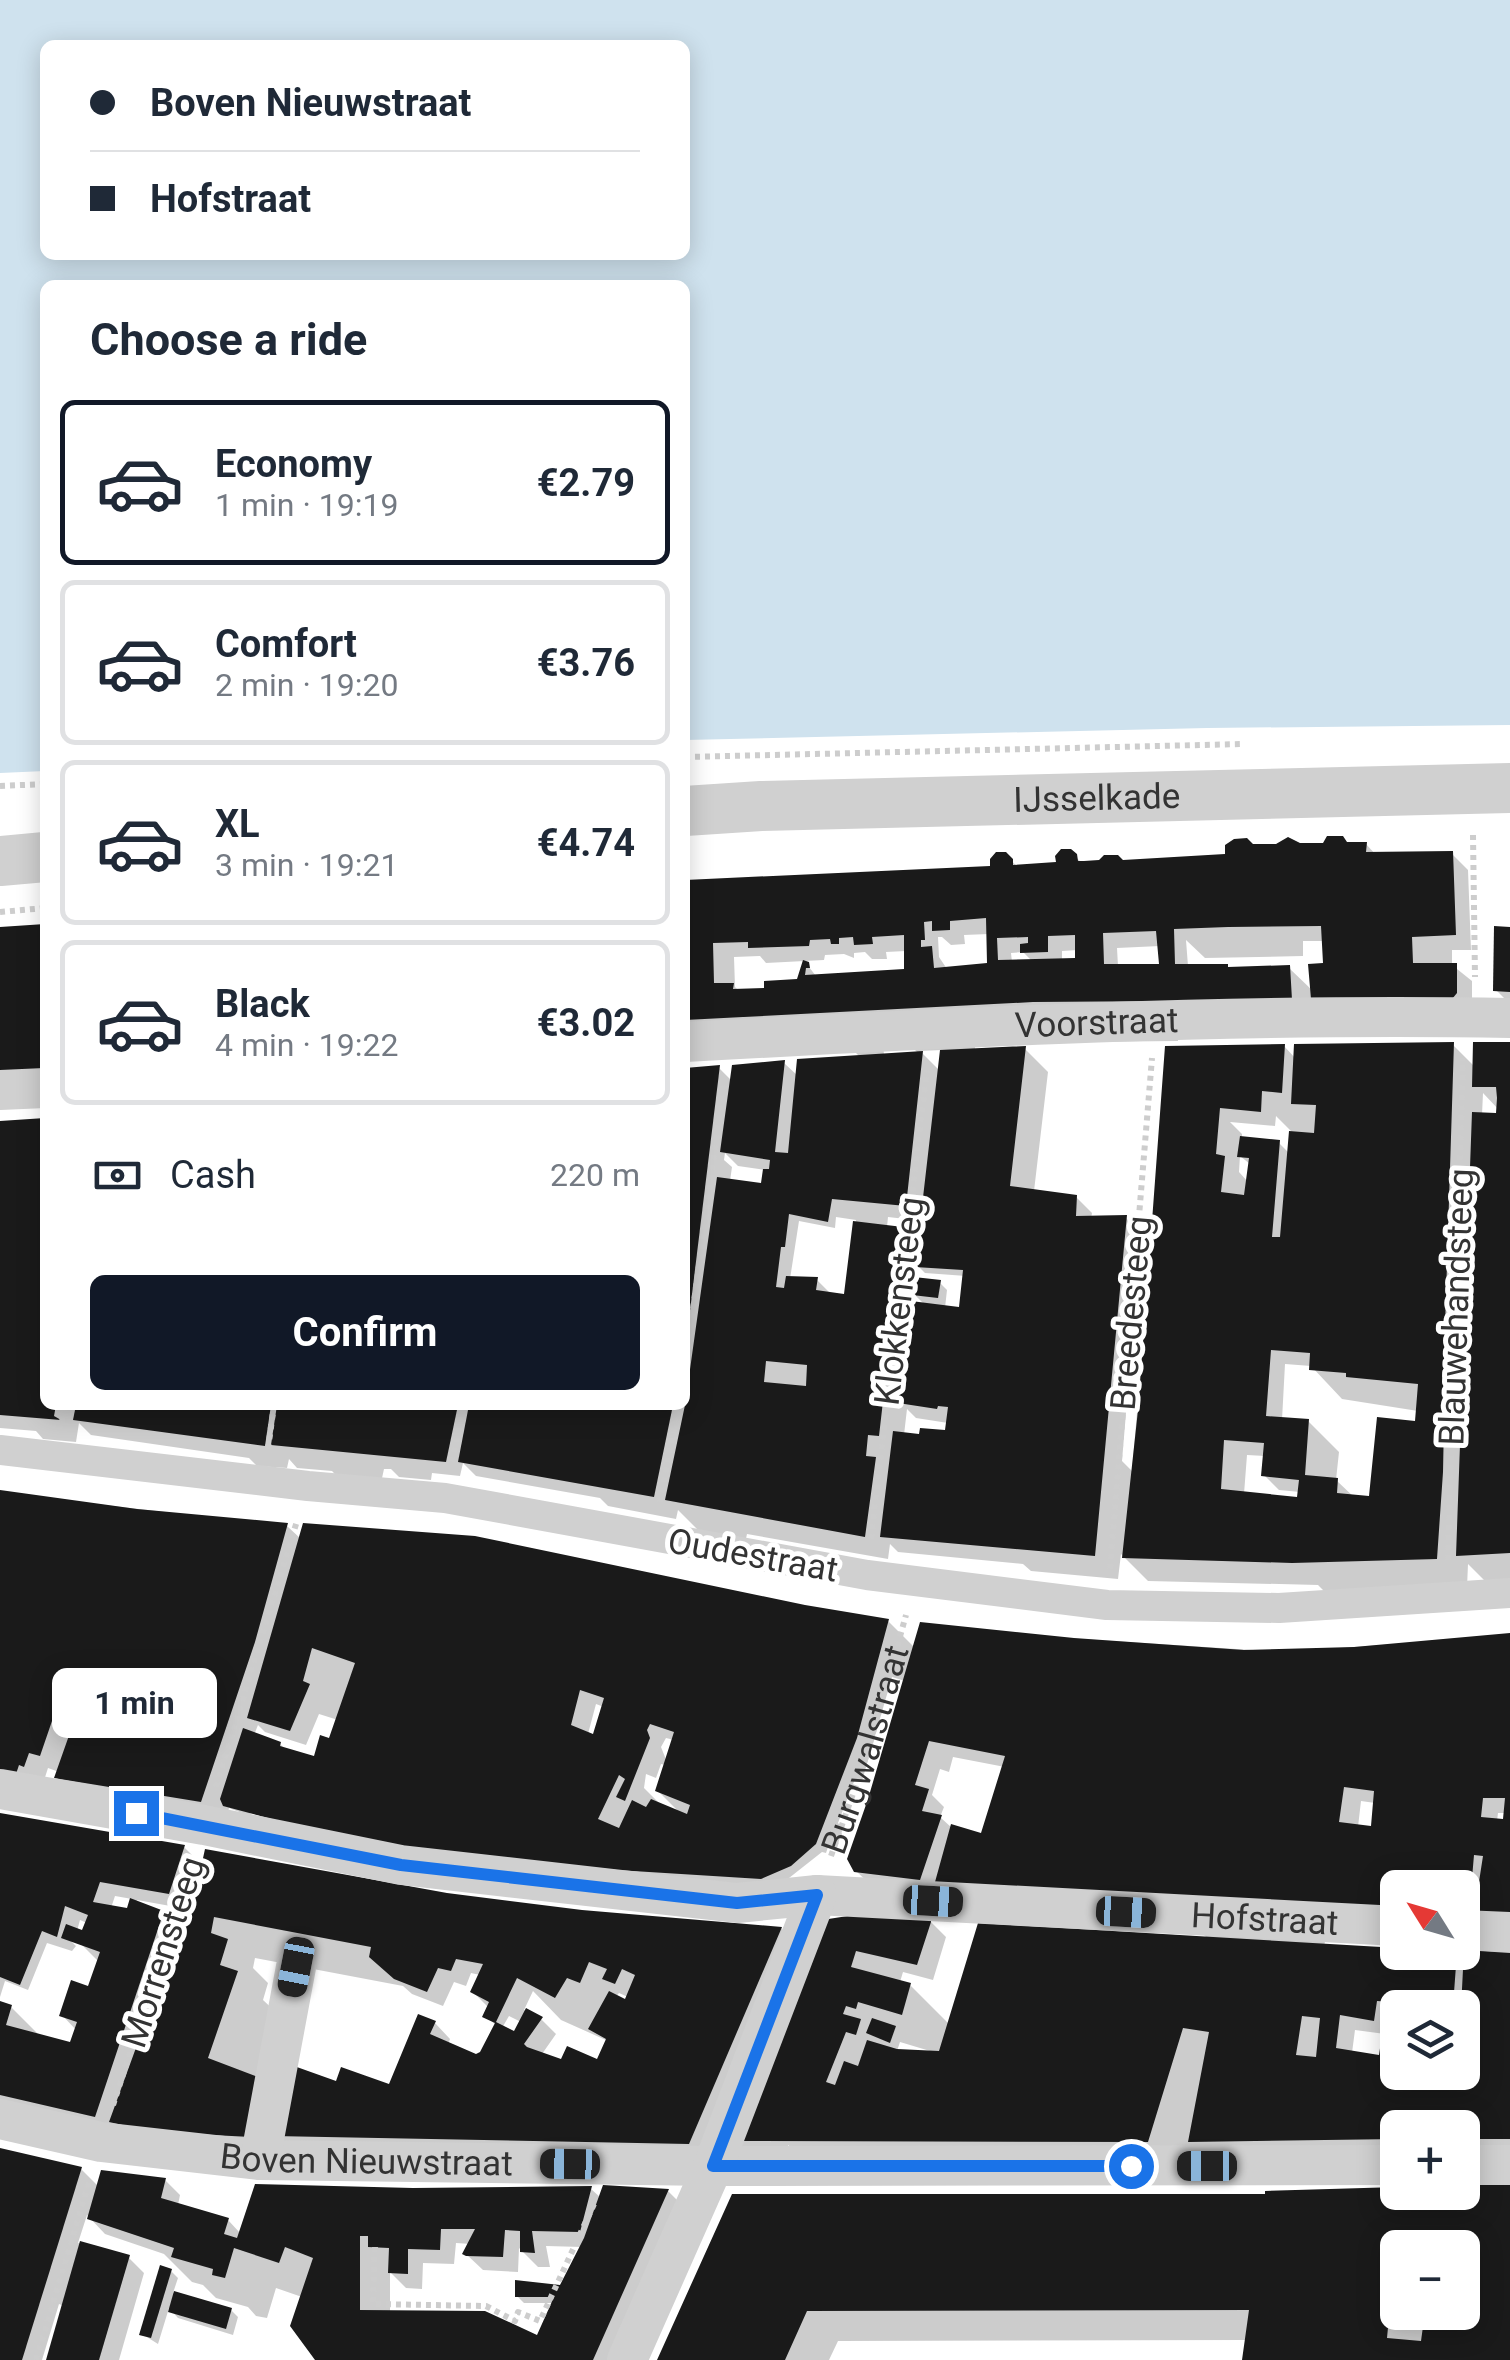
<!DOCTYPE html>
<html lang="en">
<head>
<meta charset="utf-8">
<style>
	:root { --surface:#fff; --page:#f2f2f3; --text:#1f2937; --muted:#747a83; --line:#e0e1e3; --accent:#111827 }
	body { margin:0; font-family:Roboto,sans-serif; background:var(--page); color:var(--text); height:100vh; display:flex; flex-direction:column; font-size:38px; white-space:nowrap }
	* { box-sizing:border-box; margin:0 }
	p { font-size:32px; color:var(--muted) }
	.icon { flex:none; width:55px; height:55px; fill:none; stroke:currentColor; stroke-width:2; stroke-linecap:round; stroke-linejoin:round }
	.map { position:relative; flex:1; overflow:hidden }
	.details { position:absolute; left:40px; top:280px; width:650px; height:1130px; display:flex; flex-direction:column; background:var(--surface); border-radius:15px; box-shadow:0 5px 25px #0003 }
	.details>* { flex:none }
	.top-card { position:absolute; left:40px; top:40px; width:650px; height:220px; border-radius:15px; box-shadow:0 5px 25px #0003; display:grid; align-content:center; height:220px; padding:0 50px; background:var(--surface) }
	.needle { width:65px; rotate:307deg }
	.tools { position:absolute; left:1380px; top:1870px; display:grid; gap:20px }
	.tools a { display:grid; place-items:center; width:100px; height:100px; border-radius:15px; background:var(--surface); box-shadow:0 5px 25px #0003; font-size:50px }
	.end { position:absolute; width:45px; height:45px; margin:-22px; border:12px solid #1a73e8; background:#fff; box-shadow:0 0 0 5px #fff }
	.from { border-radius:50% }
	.bubble { position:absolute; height:70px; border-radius:15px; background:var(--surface); box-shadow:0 5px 25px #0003; font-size:32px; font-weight:700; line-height:70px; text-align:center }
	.car { position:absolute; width:30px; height:60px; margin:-30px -15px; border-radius:12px; box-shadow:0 0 8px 2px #0007; background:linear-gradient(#222 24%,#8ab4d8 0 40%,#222 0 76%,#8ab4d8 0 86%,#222 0) }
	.top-card b { display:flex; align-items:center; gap:35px; height:95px; font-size:38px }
	.top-card b+b { border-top:2px solid var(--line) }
	.top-card i { width:25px; height:25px; background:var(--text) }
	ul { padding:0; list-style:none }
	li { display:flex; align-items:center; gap:30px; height:165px; margin:0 20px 15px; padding:0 30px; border:5px solid var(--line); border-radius:15px }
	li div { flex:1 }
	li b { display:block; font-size:38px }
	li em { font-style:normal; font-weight:700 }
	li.active { border-color:var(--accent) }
	li>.icon { width:90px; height:90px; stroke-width:1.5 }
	h2 { padding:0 50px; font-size:45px; line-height:120px }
	.pay { display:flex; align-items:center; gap:25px; height:110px; padding:0 50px; font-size:38px }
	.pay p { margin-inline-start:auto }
	.cta { display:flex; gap:20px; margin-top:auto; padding:20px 50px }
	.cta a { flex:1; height:115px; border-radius:15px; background:var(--accent); color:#fff; font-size:40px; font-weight:700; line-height:115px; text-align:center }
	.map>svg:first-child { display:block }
	.water { fill:#cfe2ee; fill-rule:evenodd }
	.shadow { fill:#0003; fill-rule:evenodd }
	.building { fill:#1a1a1a; fill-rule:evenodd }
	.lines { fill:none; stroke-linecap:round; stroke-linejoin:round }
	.path { stroke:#cdcdcd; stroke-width:6; stroke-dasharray:5 5; stroke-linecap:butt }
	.pedestrian { stroke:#d0d0d0; stroke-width:30 }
	.minor { stroke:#d0d0d0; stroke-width:40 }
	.tertiary { stroke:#d0d0d0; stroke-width:50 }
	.route { stroke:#1a73e8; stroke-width:12 }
	.labels { text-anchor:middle; stroke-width:10; stroke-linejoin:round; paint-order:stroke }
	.street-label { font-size:35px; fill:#333; stroke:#fff }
</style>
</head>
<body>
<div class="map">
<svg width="1510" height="2360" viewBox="0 0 1510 2360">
	<rect width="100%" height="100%" fill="#fff"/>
	<path class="water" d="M0 0H1510V725L1207 728 685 740V285H45V771L0 773ZM45 45H685V255H45Z"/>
	<g class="shadow">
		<path d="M1348 844H1366L1376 855 1452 854 1468 870 1471 950H1452V965L1472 981V1009L1177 1015 1178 1041 1078 1042 975 1020V1051L1025 1049 1048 1072 1034 1191 1076 1197 1092 1213 1091 1219 1126 1218 1141 1233 1122 1461 1132 1471 1168 1048 1284 1046 1296 1059 1453 1045 1475 1067 1510 1045V1596H1500L1468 1564 1467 1588 1325 1592 1318 1585 1148 1581 1121 1554 1118 1579 1031 1571 1023 1564 898 1552 890 1544 888 1559 747 1534 744 1548 709 1541 678 1510 676 1519 608 1506 600 1498 476 1476 463 1463 460 1476 432 1473 431 1480 399 1477 391 1469H384L379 1492 350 1490 332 1471 297 1468 289 1459 287 1468 257 1466 249 1458 91 1435 79 1423 76 1442 43 1439 36 1431 0 1428V1124L45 1121V1405H685V1070L719 1068 732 1081 784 1063 798 1076 860 1057 820 1017 685 1044V882L993 868 1005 855 1018 867 1058 865 1070 852 1083 864 1228 857 1252 847ZM989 934V966L947 969 939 957 938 937H942L951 945 965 944 964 935ZM1186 940 1205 958 1303 956V941H1324L1328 962 1313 991 1289 968 1231 969 1227 966H1188ZM1160 946 1162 966H1118L1117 948ZM1078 950 1083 966H1062V951ZM906 951 907 972 816 976 805 962 799 981 767 990 739 991 735 987 734 957 760 956 766 963 824 960 825 955 844 954 854 958V953L865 952 872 959H887L886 952ZM1023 952 1032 961 1012 962 1011 953ZM887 1022 919 1054 884 1056 882 1026ZM942 1050 940 1071 920 1051ZM1483 1093 1499 1110V1116L1482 1115ZM1276 1116 1291 1131 1290 1154 1279 1143 1242 1139V1134L1230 1122 1275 1126ZM725 1153 738 1166 765 1170 764 1186 730 1181 732 1167 724 1160ZM1240 1156 1250 1164 1248 1182 1239 1172ZM836 1217 856 1220 846 1296 832 1295 817 1280 790 1279 799 1221 835 1228ZM888 1217 923 1221 920 1247 902 1229 887 1227ZM916 1264 925 1273 966 1276 962 1314 945 1308 947 1290 939 1282 914 1279ZM912 1292 926 1306 911 1304ZM1285 1364 1311 1366 1342 1399 1418 1411 1417 1423 1372 1499 1355 1498 1336 1480 1339 1452 1308 1421 1282 1420ZM907 1409 916 1418 948 1423 947 1433 904 1435ZM1247 1455 1265 1456 1264 1475 1279 1490 1300 1492 1296 1499 1244 1494Z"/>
		<polygon points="1510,929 1510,1004 1496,990"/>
		<path d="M0 1493 287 1526 301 1539 888 1621 915 1648 1034 1636 1283 1652 1510 1636V2154L1462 2161V2128H1398V2162L826 2183 788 2145V2148L705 2159 317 2177 276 2136 337 2084 391 2087 435 2023 450 2039 448 2045 476 2057 482 2054 496 2025 485 2016 489 2008 473 1992 480 1975 471 1973 466 1986 454 1982 443 2006 412 1994 403 1986 255 1958 253 1968 268 1983 263 2000 279 2015 266 2152 0 2126V2004L11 2007 41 2037 72 2045 77 2031 62 2015 89 1989 99 1962 70 1933 66 1936 76 1946 72 1951 47 1943 28 1990 5 1981 0 1997V1816L184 1847 199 1862 196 1874 202 1875 382 1885 550 1908 781 1928 810 1957 931 1922 946 1937 933 1980 903 1972 900 1982 910 1985 950 2025 1061 1931 873 1887 856 1871 905 1681 892 1677 862 1781 855 1779 838 1823 843 1828 836 1850 828 1847 826 1853 822 1852 770 1893 273 1829 248 1804 244 1807 255 1818 229 1808 224 1824 80 1801 57 1777 59 1772 48 1768 39 1796 0 1789ZM596 1704 604 1707 594 1739 588 1734ZM319 1714 338 1720 331 1741 316 1759 286 1750 280 1744 254 1735 258 1725 265 1732 306 1745ZM666 1738 674 1740 667 1762 661 1747ZM953 1757 1005 1767 982 1836 952 1828 940 1817 944 1807 932 1795 940 1769 949 1772ZM661 1764 666 1765 657 1790 682 1815 663 1807 644 1788 646 1774 656 1778ZM1361 1801 1375 1803 1373 1829 1358 1827ZM1498 1813H1506L1505 1821H1497ZM1398 1888H1462V1952H1466V1962L1456 1952 1324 1947 1329 1920ZM115 1896 132 1899 129 1911 111 1908ZM137 1900 187 1909 180 1929 163 1913 136 1903ZM1113 1915 1188 1919 1210 1941 1110 1934ZM80 1920 87 1923 83 1935 77 1931ZM533 1991 561 2020 608 2041 597 2064 562 2062 542 2054 556 2034 541 2019 524 2010ZM619 1993 628 1997 626 2002 616 1997ZM1398 2008H1462V2072H1398ZM509 2016 521 2022 515 2035 502 2028ZM1355 2030 1385 2034 1381 2057 1352 2053ZM900 2042 930 2051H897Z"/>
		<path d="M0 2151 81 2169 99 2187 165 2180 180 2195 178 2205 228 2220 241 2234 376 2190 591 2189 601 2198 668 2191 683 2206 615 2360H318L302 2297 276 2288 267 2318 256 2316 248 2307 216 2298 203 2285 192 2282 164 2254 105 2234 87 2215 78 2243 129 2258 144 2273 119 2360H48L64 2306 59 2304 42 2360H0ZM456 2243 471 2244 466 2254 483 2270 518 2272 519 2248 538 2267H550L546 2246 582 2247 559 2287 517 2296 524 2303H555L548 2343 390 2312V2272L406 2288 422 2289 423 2263 454 2264Z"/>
		<path d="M1510 2186V2360H1244L1247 2340 838 2341 829 2360H659L734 2197 1270 2196 1462 2192ZM1398 2248H1462V2312H1398Z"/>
		<polygon points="171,2271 178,2278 173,2293 231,2310 238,2317 233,2335 178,2318 169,2308 158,2344 142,2334"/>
	</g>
	<g class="building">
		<path d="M1327 836H1343L1347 842H1367L1366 852 1453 851 1456 935 1412 937 1413 963H1457V993L1452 999H1311L1308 964 1323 963 1321 926 1228 927 1174 929 1175 964H1228V967L1290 965 1292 1000 1033 1002 685 1020V880L990 866V859L996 852H1006L1013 859V865L1056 862 1055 856 1061 849H1071L1077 854 1078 861H1084L1099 860 1104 855H1118L1123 860 1225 854V845L1234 839 1247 838 1253 844H1276L1288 837 1300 843H1323ZM986 918 987 963 934 968 932 946 921 947V940H925L924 922 932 921V931L950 930V921ZM1156 931 1159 964H1104L1103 933ZM904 935V969L805 975 806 968H810L809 962 803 960 797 979 764 981V988L733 989 734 983H714L713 943 748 942V948L809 946 810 940 830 939 831 944H839V938L853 937 854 945 873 944 872 937ZM1075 935V958L998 960 997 938 1028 937V943L1020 944V953L1048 952V936Z"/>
		<polygon points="45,924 45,1069 0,1073 0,927"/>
		<polygon points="1494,926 1510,927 1510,992 1493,991"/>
		<path d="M1454 1042 1442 1422H1444L1443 1472 1437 1559 1292 1563 1122 1558 1138 1410 1165 1046 1285 1044 1282 1093 1262 1091 1261 1112 1220 1108 1216 1154 1225 1156 1221 1192 1244 1195 1249 1158 1237 1157 1240 1136 1280 1140 1272 1237H1280L1289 1131 1314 1133 1316 1105 1291 1104 1294 1044ZM1271 1350 1310 1353 1309 1370 1346 1373V1377L1418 1384 1415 1421 1377 1417 1369 1496 1337 1493 1338 1478 1305 1475 1309 1419 1266 1416ZM1224 1440 1264 1443 1261 1476 1299 1480 1297 1497 1221 1489Z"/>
		<polygon points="1473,1042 1510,1042 1510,1553 1456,1556 1472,1112 1496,1113 1497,1098 1496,1087 1472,1087"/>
		<polygon points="1026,1046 1010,1186 1077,1195 1076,1216 1127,1215 1095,1556 880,1537 893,1431 919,1434 920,1428 945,1430 948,1407 938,1406 937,1409 898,1403 911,1301 959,1307 963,1270 915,1267 940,1050"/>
		<path d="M923 1051 906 1206 832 1199 828 1222 789 1214 785 1247H781L776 1287 784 1288 786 1276 818 1277 816 1290 844 1294 853 1221 903 1227 879 1436 868 1435 866 1456 876 1457 865 1537 665 1500 685 1405 717 1177 761 1183 763 1169H769L770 1160 720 1152 732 1065 785 1060 775 1152 788 1153 797 1059ZM766 1361 807 1365 806 1386 764 1382Z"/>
		<polygon points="720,1065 688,1327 685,1326 685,1068"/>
		<polygon points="45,1118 45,1405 56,1405 54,1416 61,1420 0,1415 0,1121"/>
		<polygon points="914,1277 941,1280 938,1298 912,1295"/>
		<polygon points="76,1405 271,1405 265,1446 73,1420"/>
		<polygon points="277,1405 458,1405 446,1462 271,1445"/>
		<polygon points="469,1405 673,1405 654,1497 458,1462"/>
		<polygon points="0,1490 137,1509 288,1523 255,1642 201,1802 54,1778 72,1727 62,1724 60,1731 53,1728 55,1722 52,1721 40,1756 29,1753 24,1767 19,1765 16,1774 0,1771"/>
		<path d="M303 1523 475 1536 805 1605 889 1619 857 1738 816 1844 791 1866 761 1879 617 1870 449 1853 331 1835 223 1806 220 1799 243 1728 281 1742 280 1746 314 1756 320 1735 329 1738 355 1663 312 1648 303 1681 310 1684 290 1731 247 1718ZM580 1690 604 1698 593 1734 571 1725ZM650 1724 674 1732 655 1791 690 1805 687 1814 651 1799 646 1807 632 1800 619 1828 598 1819 619 1775 625 1779 616 1797 625 1801 650 1738 647 1730Z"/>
		<path d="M920 1622 1074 1638 1244 1650 1354 1647 1510 1633V1916L1474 1914 1483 1856 1474 1855 1469 1913H1462V1888H1398V1910L935 1882 951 1824 981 1833 1005 1756 929 1741 915 1785 929 1789 922 1811 942 1815 920 1880 854 1872 847 1859 868 1799ZM1344 1787 1374 1791 1371 1826 1339 1822ZM1483 1798H1505L1503 1819 1481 1817Z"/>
		<polygon points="0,1813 185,1845 169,1894 100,1882 93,1902 127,1908 130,1898 164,1911 95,2117 0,2095 0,2001 12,2005 6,2025 70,2042 77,2022 59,2016 71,1980 88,1986 100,1952 61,1938 66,1924 82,1930 88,1915 65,1906 57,1937 42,1931 20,1985 0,1977"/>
		<path d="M205 1849 447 1893 582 1910 782 1927 689 2144 273 2136 294 2066 336 2081 341 2067 389 2084 418 2014 436 2021 430 2034 476 2054 480 2052 495 2023 482 2017 489 2002 470 1992 483 1964 456 1959 451 1971 438 1968 427 1992 394 1979 369 1957 371 1947 214 1917 211 1933 228 1939 220 1965 238 1971 208 2058 258 2077 251 2137 154 2132 109 2122 141 2034 146 2036 150 2025 147 2018 150 2008 157 2004 164 1982 161 1976 164 1965 171 1962 179 1938 175 1936 197 1871 200 1872ZM589 1962 607 1969 602 1979 615 1984 622 1969 635 1975 625 1999 609 1991 588 2029 606 2039 597 2059 567 2046 561 2059 527 2047 524 2044 543 2017 526 2008 514 2031 496 2022 517 1978 555 1998 567 1978 580 1983Z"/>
		<path d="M867 1913 931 1919V1922L917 1965 856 1951 851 1967 911 1983 902 2015 858 2002 856 2009 846 2006 843 2014 861 2019 856 2035 846 2032 826 2082 835 2085 844 2061 858 2066 867 2040 897 2049 939 2051 978 1923 1398 1948V1952H1457L1453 2006 1377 2001 1374 2021 1340 2015 1336 2048 1379 2055 1386 2008 1398 2010V2072H1462L1461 2008 1464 1950 1510 1953V2139H1462V2128H1398V2139L1188 2142 1209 2032 1183 2028 1148 2142 733 2141 822 1920ZM1302 2016 1320 2018 1316 2057 1296 2055Z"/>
		<polygon points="872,2018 896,2026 890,2043 866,2033"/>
		<polygon points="0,2148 82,2167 22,2360 0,2360"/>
		<polygon points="101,2170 166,2178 161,2198 229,2218 224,2234 237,2238 255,2184 413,2188 592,2186 580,2232 532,2231 535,2253 520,2252 520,2231 505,2230 503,2257 466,2256 462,2254 475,2229 441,2229 440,2250 408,2249 408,2274 388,2273 389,2248 368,2247 368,2236 360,2236 360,2310 485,2311 537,2335 554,2297 515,2297 515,2280 560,2285 584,2238 603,2185 669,2189 593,2360 315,2360 290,2326 313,2258 285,2247 279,2263 234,2248 225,2278 212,2275 213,2269 171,2257 174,2248 87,2219"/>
		<path d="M1510 2183V2360H1242L1249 2310 807 2311 785 2360H657L732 2194H1265V2191L1398 2187V2192H1462V2185ZM1398 2248H1462V2312H1425L1421 2341 1387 2338 1390 2306 1398 2307Z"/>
		<polygon points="80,2241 130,2255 99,2360 46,2360"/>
		<polygon points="160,2265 172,2269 151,2338 139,2335"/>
		<polygon points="174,2291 232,2308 226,2329 168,2312"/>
	</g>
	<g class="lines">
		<g class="path">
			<polyline points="685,757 1244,744"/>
			<polyline points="0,786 45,784"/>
			<polyline points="1473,835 1475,977"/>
			<polyline points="0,912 45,908"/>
			<polyline points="685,1368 724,1082"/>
			<polyline points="62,1422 65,1405"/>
			<polyline points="268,1449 274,1405"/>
			<polyline points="452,1462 464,1405"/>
			<polyline points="660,1502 678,1405"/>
			<polyline points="871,1539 927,1070"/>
			<polyline points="1448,1560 1463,1058"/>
			<polyline points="1110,1569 1152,1058"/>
			<polyline points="216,1787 297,1521"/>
			<path id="s1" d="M831 1856 867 1754 906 1615"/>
			<polyline points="113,2105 191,1865"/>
			<polyline points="375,2247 373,2304 486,2306 515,2321 518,2312 540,2321 594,2204"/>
			<polyline points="36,2360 90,2179"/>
		</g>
		<polyline class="pedestrian" points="0,1450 308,1486 445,1498 867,1575 1107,1605 1279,1608 1510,1593"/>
		<g class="minor">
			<path id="s2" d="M685 1042C960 1027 1235 1013 1510 1018"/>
			<polyline points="0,1090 45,1088"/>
			<path id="s3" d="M0 1789 204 1825 401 1865 737 1903 817 1895 1398 1926"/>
			<polyline points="1462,1930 1510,1932"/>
			<path id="s4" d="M0 2119 101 2142 260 2160 713 2166 1398 2165"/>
			<polyline points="260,2160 296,1967"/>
			<polyline points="1462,2165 1510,2165"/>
			<polyline points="627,2360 713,2166 817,1895"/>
		</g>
		<g class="tertiary">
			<path id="s5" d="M685 811 761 806 1510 788"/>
			<polyline points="0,861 45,857"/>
		</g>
	</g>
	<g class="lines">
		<polyline class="route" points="136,1813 401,1865 737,1903 817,1895 713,2166 1131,2166"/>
	</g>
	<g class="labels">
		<g class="street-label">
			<text dy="12" stroke="none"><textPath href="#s5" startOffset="412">IJsselkade</textPath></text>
			<text dy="12" stroke="none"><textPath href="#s2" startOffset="412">Voorstraat</textPath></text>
			<text transform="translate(899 1301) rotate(-83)" y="12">Klokkensteeg</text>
			<text transform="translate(1456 1307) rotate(-88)" y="12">Blauwehandsteeg</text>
			<text transform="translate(1131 1313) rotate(-85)" y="12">Breedesteeg</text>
			<text transform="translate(753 1555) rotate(10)" y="12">Oudestraat</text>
			<text dy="12" stroke="none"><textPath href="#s1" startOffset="112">Burgwalstraat</textPath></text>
			<text dy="12" stroke="none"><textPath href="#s3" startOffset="1275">Hofstraat</textPath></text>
			<text transform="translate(163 1952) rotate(-72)" y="12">Morrensteeg</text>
			<text dy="12" stroke="none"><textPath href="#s4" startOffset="370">Boven Nieuwstraat</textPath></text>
		</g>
	</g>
</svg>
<div class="tools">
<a><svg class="needle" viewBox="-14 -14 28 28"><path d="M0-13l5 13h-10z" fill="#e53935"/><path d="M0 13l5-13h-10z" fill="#747a83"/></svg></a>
<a><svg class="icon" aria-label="layers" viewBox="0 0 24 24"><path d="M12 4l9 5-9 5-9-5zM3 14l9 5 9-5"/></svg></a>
<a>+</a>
<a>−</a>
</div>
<i class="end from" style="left:1131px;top:2166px"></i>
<i class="end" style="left:136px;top:1813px"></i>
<div class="bubble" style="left:52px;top:1668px;width:165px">1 min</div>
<i class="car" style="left:933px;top:1901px;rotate:93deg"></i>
<i class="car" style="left:1126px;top:1912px;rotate:93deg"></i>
<i class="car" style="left:296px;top:1967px;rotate:191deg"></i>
<i class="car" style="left:570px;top:2164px;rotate:271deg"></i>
<i class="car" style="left:1207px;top:2166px;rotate:270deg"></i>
<div class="top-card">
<b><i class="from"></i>Boven Nieuwstraat</b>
<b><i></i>Hofstraat</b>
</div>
<section class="details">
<h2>Choose a ride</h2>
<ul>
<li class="active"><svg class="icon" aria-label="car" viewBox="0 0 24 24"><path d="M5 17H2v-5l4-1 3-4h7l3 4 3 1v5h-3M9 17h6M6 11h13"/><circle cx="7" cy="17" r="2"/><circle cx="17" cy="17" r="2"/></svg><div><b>Economy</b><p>1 min · 19:19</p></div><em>€2.79</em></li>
<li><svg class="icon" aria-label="car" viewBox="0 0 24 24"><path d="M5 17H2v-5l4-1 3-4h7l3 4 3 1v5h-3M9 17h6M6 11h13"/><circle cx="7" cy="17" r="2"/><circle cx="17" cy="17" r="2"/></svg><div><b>Comfort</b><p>2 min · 19:20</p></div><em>€3.76</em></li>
<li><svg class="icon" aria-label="car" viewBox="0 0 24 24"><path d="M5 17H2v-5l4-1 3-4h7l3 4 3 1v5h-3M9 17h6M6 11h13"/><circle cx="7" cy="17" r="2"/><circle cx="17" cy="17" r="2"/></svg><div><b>XL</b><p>3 min · 19:21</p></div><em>€4.74</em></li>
<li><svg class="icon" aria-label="car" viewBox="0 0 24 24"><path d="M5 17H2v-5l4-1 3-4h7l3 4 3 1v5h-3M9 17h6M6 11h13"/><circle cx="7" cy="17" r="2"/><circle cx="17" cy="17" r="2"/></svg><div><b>Black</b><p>4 min · 19:22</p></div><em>€3.02</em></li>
</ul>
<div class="pay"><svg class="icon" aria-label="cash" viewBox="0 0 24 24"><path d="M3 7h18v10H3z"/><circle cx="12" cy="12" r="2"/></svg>Cash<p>220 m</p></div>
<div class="cta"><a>Confirm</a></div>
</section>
</div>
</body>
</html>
